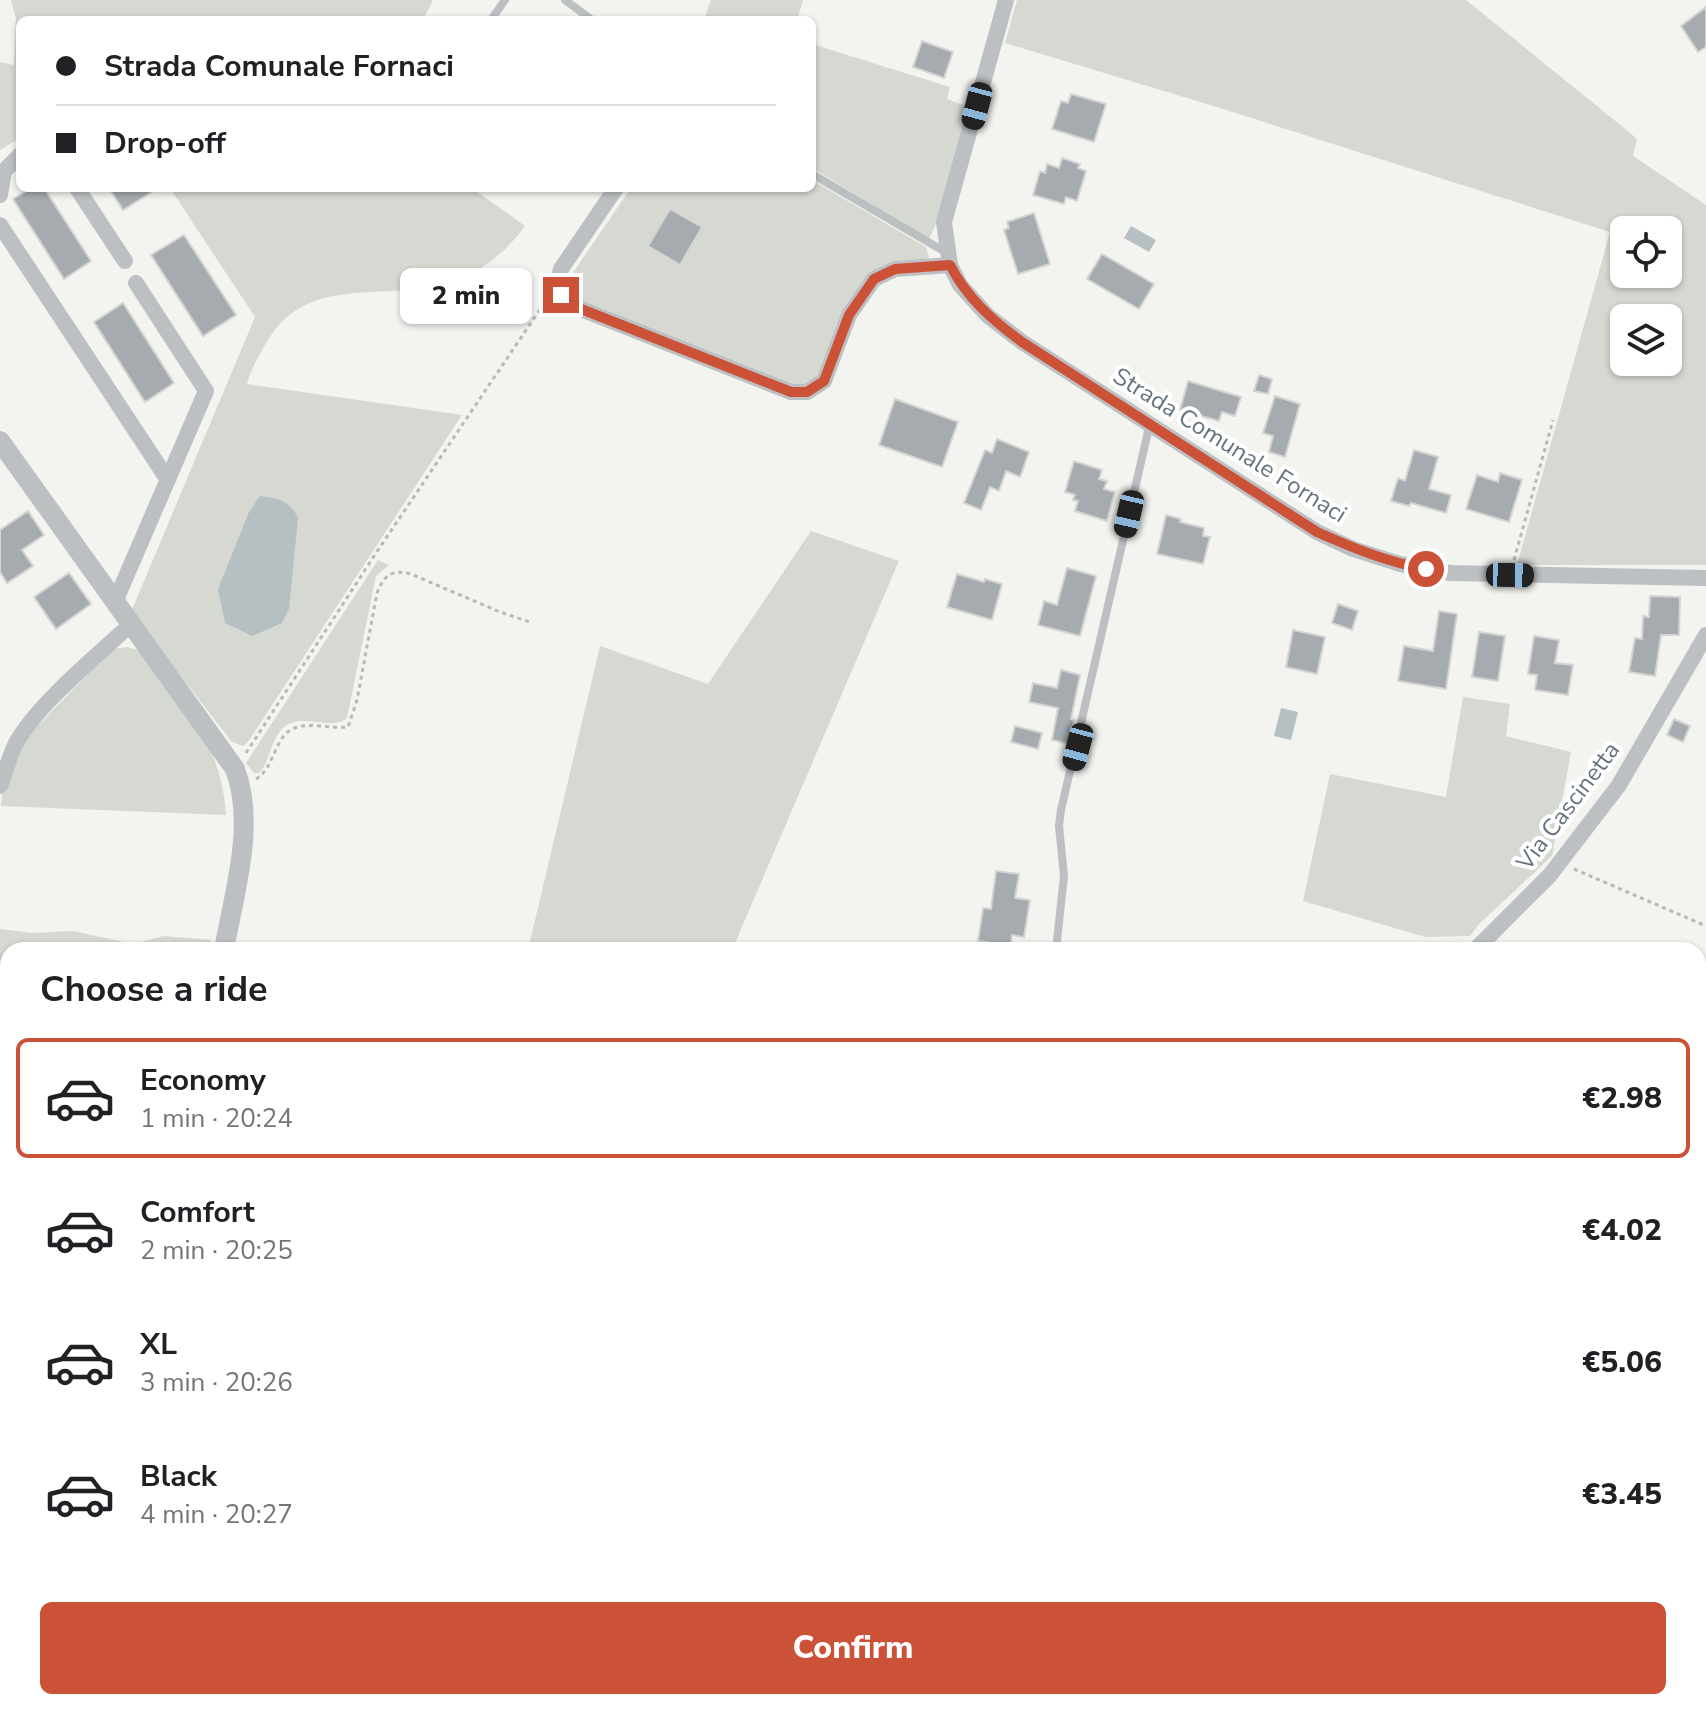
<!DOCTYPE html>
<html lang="en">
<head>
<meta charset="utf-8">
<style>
	:root { --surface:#fff; --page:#f2f2f2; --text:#202124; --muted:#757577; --line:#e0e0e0; --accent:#cb5137 }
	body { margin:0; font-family:"Nunito Sans",sans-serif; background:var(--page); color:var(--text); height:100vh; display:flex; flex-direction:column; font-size:30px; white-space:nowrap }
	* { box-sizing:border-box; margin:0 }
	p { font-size:26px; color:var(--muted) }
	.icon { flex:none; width:44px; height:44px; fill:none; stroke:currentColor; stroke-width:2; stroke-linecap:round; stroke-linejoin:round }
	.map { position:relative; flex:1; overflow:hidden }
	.details { position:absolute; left:0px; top:942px; width:1706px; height:768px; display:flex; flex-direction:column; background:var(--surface); border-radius:24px 24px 0 0; box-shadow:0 2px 6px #0004 }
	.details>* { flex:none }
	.guide { position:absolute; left:16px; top:16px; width:800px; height:176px; border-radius:12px; box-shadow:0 2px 6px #0004; display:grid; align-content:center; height:176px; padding:0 40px; background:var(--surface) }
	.controls { position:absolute; left:1610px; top:216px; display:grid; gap:16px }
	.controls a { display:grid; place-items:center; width:72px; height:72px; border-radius:12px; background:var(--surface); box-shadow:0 2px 6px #0004; font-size:40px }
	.end { position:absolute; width:36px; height:36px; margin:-18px; border:10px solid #cb5137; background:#fff; box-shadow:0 0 0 4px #fff }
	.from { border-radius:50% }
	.bubble { position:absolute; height:56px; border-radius:12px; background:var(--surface); box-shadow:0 2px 6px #0004; font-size:26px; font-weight:800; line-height:56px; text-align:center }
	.car { position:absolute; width:24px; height:48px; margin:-24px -12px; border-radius:10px; box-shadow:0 0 6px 2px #0007; background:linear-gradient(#222 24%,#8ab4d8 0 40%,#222 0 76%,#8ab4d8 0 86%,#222 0) }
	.guide b { display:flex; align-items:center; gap:28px; height:76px; font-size:30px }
	.guide b+b { border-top:2px solid var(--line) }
	.guide i { width:20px; height:20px; background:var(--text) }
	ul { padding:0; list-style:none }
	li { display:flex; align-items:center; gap:24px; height:120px; margin:0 16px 12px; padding:0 24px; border:4px solid transparent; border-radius:12px }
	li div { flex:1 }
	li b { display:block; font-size:30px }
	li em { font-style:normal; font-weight:800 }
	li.current { border-color:var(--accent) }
	li>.icon { width:72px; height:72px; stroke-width:1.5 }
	h2 { padding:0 40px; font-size:36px; line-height:96px }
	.cta { display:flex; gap:16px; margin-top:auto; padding:16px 40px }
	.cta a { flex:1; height:92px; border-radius:12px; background:var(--accent); color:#fff; font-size:32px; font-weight:800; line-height:92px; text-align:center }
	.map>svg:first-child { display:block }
	.green { fill:#d5d9d1; fill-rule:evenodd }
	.water { fill:#b6c0c3 }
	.building { fill:#a5abaf; stroke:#d4d4d2; stroke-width:2 }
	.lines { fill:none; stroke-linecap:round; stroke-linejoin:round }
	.path { stroke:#b6b9ba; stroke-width:3; stroke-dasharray:4 4; stroke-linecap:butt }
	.service { stroke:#bdc0c3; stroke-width:8 }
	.minor { stroke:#bdc0c3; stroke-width:16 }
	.tertiary { stroke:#bdc0c3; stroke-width:20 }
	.route { stroke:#cb5137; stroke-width:10 }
	.labels { text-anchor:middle; stroke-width:8; stroke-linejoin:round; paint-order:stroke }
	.street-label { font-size:24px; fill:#66747d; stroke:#fff }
</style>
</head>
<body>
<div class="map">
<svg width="1706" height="1710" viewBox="0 0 1706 1710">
	<rect width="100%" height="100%" fill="#f3f3f0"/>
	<g class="green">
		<polygon points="11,0 433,0 423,20 20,20 20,138 0,150 0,62 14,65 16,19"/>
		<polygon points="711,0 803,0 797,20 704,20"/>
		<path d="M1017 0H1466L1629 132 1637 139 1633 156 1706 205V565H1517L1610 232 1220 108 1005 43ZM1624 230H1668V274H1624ZM1624 318H1668V362H1624Z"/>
		<polygon points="812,44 950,87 947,99 971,108 937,222 929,239 812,168"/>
		<polygon points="812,180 926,247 930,261 884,265 873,274 822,375 803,389 574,302 564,286 631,188 812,188"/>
		<path d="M170 188H472L525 226C507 250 487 268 459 279 394 306 311 269 268 340 260 354 251 368 247 384L462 415 248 742 243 746 232 742 131 612 255 317Z"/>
		<polygon points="811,531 899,561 732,950 528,950 600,646 708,684"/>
		<path d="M378 560 389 565 376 576 347 718C330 732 303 712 284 727 270 740 271 760 259 773H254L246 763Z"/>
		<path d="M128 647 140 651C184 708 221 741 226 815L1 806 3 789 21 743 112 649Z"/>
		<polygon points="1463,697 1510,704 1506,736 1571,752 1552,856 1479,924 1470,936 1425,937 1303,901 1330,774 1446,797"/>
		<polygon points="0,929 33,933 73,931 133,944 164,936 211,940 209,950 8,950 8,1208 0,1207"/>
		<polygon points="1706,1233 1706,1341 1698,1336 1698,1249"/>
		<polygon points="1706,1377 1706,1563 1698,1559 1698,1387"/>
	</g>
	<g class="water">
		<polygon points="1131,226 1156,240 1149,252 1124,238"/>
		<path d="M260 496C278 498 290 501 298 518L289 609 282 623 252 636 225 623 218 589 249 512Z"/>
		<polygon points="1281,708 1298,712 1291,740 1274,736"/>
	</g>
	<g class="building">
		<polygon points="1706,7 1706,47 1698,52 1681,26"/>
		<polygon points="922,41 953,52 944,78 913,67"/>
		<polygon points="1071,94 1106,104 1094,142 1052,129 1061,101 1068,103"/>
		<polygon points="1062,158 1080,164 1078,168 1086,171 1077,201 1066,197 1064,204 1033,195 1040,171 1045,173 1047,164 1059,168"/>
		<polygon points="31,188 44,188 91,261 64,279 13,199"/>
		<polygon points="109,188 158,188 123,210"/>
		<polygon points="670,209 702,227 680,265 648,246"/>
		<polygon points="1034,213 1050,264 1018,274 1004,230 1009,228 1007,222"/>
		<polygon points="184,235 236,315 203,336 151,255"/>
		<polygon points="1102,254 1154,284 1139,309 1087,279"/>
		<polygon points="123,303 174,383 145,402 94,322"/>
		<polygon points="1259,375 1272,379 1268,394 1254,391"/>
		<polygon points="1188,381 1241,397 1235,416 1222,412 1219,421 1180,410"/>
		<polygon points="1275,396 1300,404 1285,457 1269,452 1273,436 1263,433"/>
		<polygon points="895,399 958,422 942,467 879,445"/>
		<polygon points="997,439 1029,452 1020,477 1006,471 999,491 990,487 981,510 964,503 985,450 992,453"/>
		<polygon points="1414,450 1438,457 1429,489 1451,495 1446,513 1411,503 1409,506 1391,501 1398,478 1405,481"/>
		<polygon points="1074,461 1102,470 1099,479 1107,481 1104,489 1115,492 1107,521 1075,511 1078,501 1073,500 1075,495 1065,492"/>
		<polygon points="1500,473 1522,480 1509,522 1466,509 1477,475 1498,482"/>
		<polygon points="28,511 44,535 22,550 33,566 7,583 0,572 0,530"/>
		<polygon points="1166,515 1181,519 1180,522 1204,528 1203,536 1210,537 1203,564 1157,554"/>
		<polygon points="1067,568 1096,576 1080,636 1038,625 1044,601 1057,605"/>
		<polygon points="69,573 91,604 56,629 34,597"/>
		<polygon points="957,574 984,582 985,579 1002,584 992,620 947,607"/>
		<polygon points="1650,596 1680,597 1679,635 1661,635 1655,676 1629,672 1635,638 1642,639 1643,616 1649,617"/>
		<polygon points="1338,604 1358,611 1352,630 1332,623"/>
		<polygon points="1439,611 1457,614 1446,689 1398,681 1404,646 1433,651"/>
		<polygon points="1293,630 1325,637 1317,674 1286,667"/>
		<polygon points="1479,632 1505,636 1498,681 1472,677"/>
		<polygon points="1534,636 1559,640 1555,663 1573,665 1568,695 1535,690 1537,675 1528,674"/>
		<polygon points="1061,670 1080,675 1071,719 1074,720 1069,744 1052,740 1058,708 1029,702 1033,683 1057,688"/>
		<polygon points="1674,719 1690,726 1683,742 1667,735"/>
		<polygon points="1015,726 1042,733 1038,749 1011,742"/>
		<polygon points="996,871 1019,874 1015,898 1030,900 1024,937 1012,935 1011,946 978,941 983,908 991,909"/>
	</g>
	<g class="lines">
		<g class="path">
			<polyline points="1514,560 1553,420"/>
			<polyline points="246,753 378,550 547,299"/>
			<path d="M256 779C275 768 274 735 295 728 311 722 331 729 348 727L357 700 377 593C384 575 392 569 411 574L500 612 530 622"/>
			<polyline points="1574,869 1706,926"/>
			<polyline points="1698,1133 1706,1117"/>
			<polyline points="1698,1343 1704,1356 1698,1372"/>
			<polyline points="1676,1702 1692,1710"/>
		</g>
		<g class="service">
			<polyline points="565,0 592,20"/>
			<polyline points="491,20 505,0"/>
			<polyline points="812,174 947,253"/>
			<polyline points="1056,950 1064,876 1059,826 1061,810 1150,423"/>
		</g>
		<g class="minor">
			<polyline points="1006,0 944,222 950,265 960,285 988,316 1022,342 1317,532 1353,549 1400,564 1451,573 1706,578"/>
			<polyline points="77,188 125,261"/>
			<path d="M616 188 561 269C555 286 560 299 576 307L791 392H807L824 381 849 315 874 279 895 269 950 265"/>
			<polyline points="0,195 4,171 20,155"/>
			<polyline points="0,225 168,480"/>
			<polyline points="115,602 206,391 136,283"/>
			<path d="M0 786C5 773 9 758 15 745 36 705 98 655 131 624"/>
			<polyline points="1475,950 1550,875 1619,785 1706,635"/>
			<polyline points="220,1702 228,1710"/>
			<polyline points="513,1710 515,1702"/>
			<polyline points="926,1710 930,1702"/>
		</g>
		<g class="tertiary">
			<path d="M0 441 235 769C256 825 234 893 224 950"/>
			<polyline points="183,1702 185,1710"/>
		</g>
	</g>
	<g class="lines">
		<path class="route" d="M561 295 576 307 791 392H807L824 381 849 315 874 279 895 269 950 265C967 298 992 320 1022 342L1317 532C1353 548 1387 562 1426 569"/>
	</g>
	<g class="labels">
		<g class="street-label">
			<text transform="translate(1230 445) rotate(32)" y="8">Strada Comunale Fornaci</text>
			<text transform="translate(1568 806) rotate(-53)" y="8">Via Cascinetta</text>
		</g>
	</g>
</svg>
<div class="controls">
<a><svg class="icon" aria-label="locate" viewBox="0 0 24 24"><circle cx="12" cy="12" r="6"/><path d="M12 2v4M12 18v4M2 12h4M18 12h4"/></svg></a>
<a><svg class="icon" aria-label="layers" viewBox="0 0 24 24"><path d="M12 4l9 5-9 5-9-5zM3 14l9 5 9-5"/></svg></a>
</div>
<i class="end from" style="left:1426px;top:569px"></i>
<i class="end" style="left:561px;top:295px"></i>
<div class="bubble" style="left:400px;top:268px;width:132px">2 min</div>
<i class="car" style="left:977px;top:106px;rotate:195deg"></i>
<i class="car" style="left:1129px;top:514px;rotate:193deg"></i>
<i class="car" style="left:1510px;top:575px;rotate:91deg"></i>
<i class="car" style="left:1078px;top:747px;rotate:195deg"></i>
<div class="guide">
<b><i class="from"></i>Strada Comunale Fornaci</b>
<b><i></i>Drop-off</b>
</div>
<section class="details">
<h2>Choose a ride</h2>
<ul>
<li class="current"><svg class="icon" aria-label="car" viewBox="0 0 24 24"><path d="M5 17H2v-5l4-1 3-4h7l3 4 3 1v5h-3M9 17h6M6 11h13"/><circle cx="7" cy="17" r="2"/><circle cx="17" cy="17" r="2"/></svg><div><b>Economy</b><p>1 min · 20:24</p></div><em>€2.98</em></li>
<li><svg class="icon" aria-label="car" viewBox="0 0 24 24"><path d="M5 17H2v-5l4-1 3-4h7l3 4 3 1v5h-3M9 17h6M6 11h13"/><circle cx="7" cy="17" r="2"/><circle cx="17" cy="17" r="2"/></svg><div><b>Comfort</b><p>2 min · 20:25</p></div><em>€4.02</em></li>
<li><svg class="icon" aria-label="car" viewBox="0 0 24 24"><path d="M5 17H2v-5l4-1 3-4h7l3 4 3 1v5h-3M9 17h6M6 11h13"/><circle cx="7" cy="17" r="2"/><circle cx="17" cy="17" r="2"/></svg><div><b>XL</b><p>3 min · 20:26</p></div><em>€5.06</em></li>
<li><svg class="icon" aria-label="car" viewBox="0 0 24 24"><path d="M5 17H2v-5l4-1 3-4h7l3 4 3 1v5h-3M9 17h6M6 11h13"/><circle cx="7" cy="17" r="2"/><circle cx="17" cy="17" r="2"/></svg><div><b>Black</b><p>4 min · 20:27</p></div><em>€3.45</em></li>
</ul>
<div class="cta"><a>Confirm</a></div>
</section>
</div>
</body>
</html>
